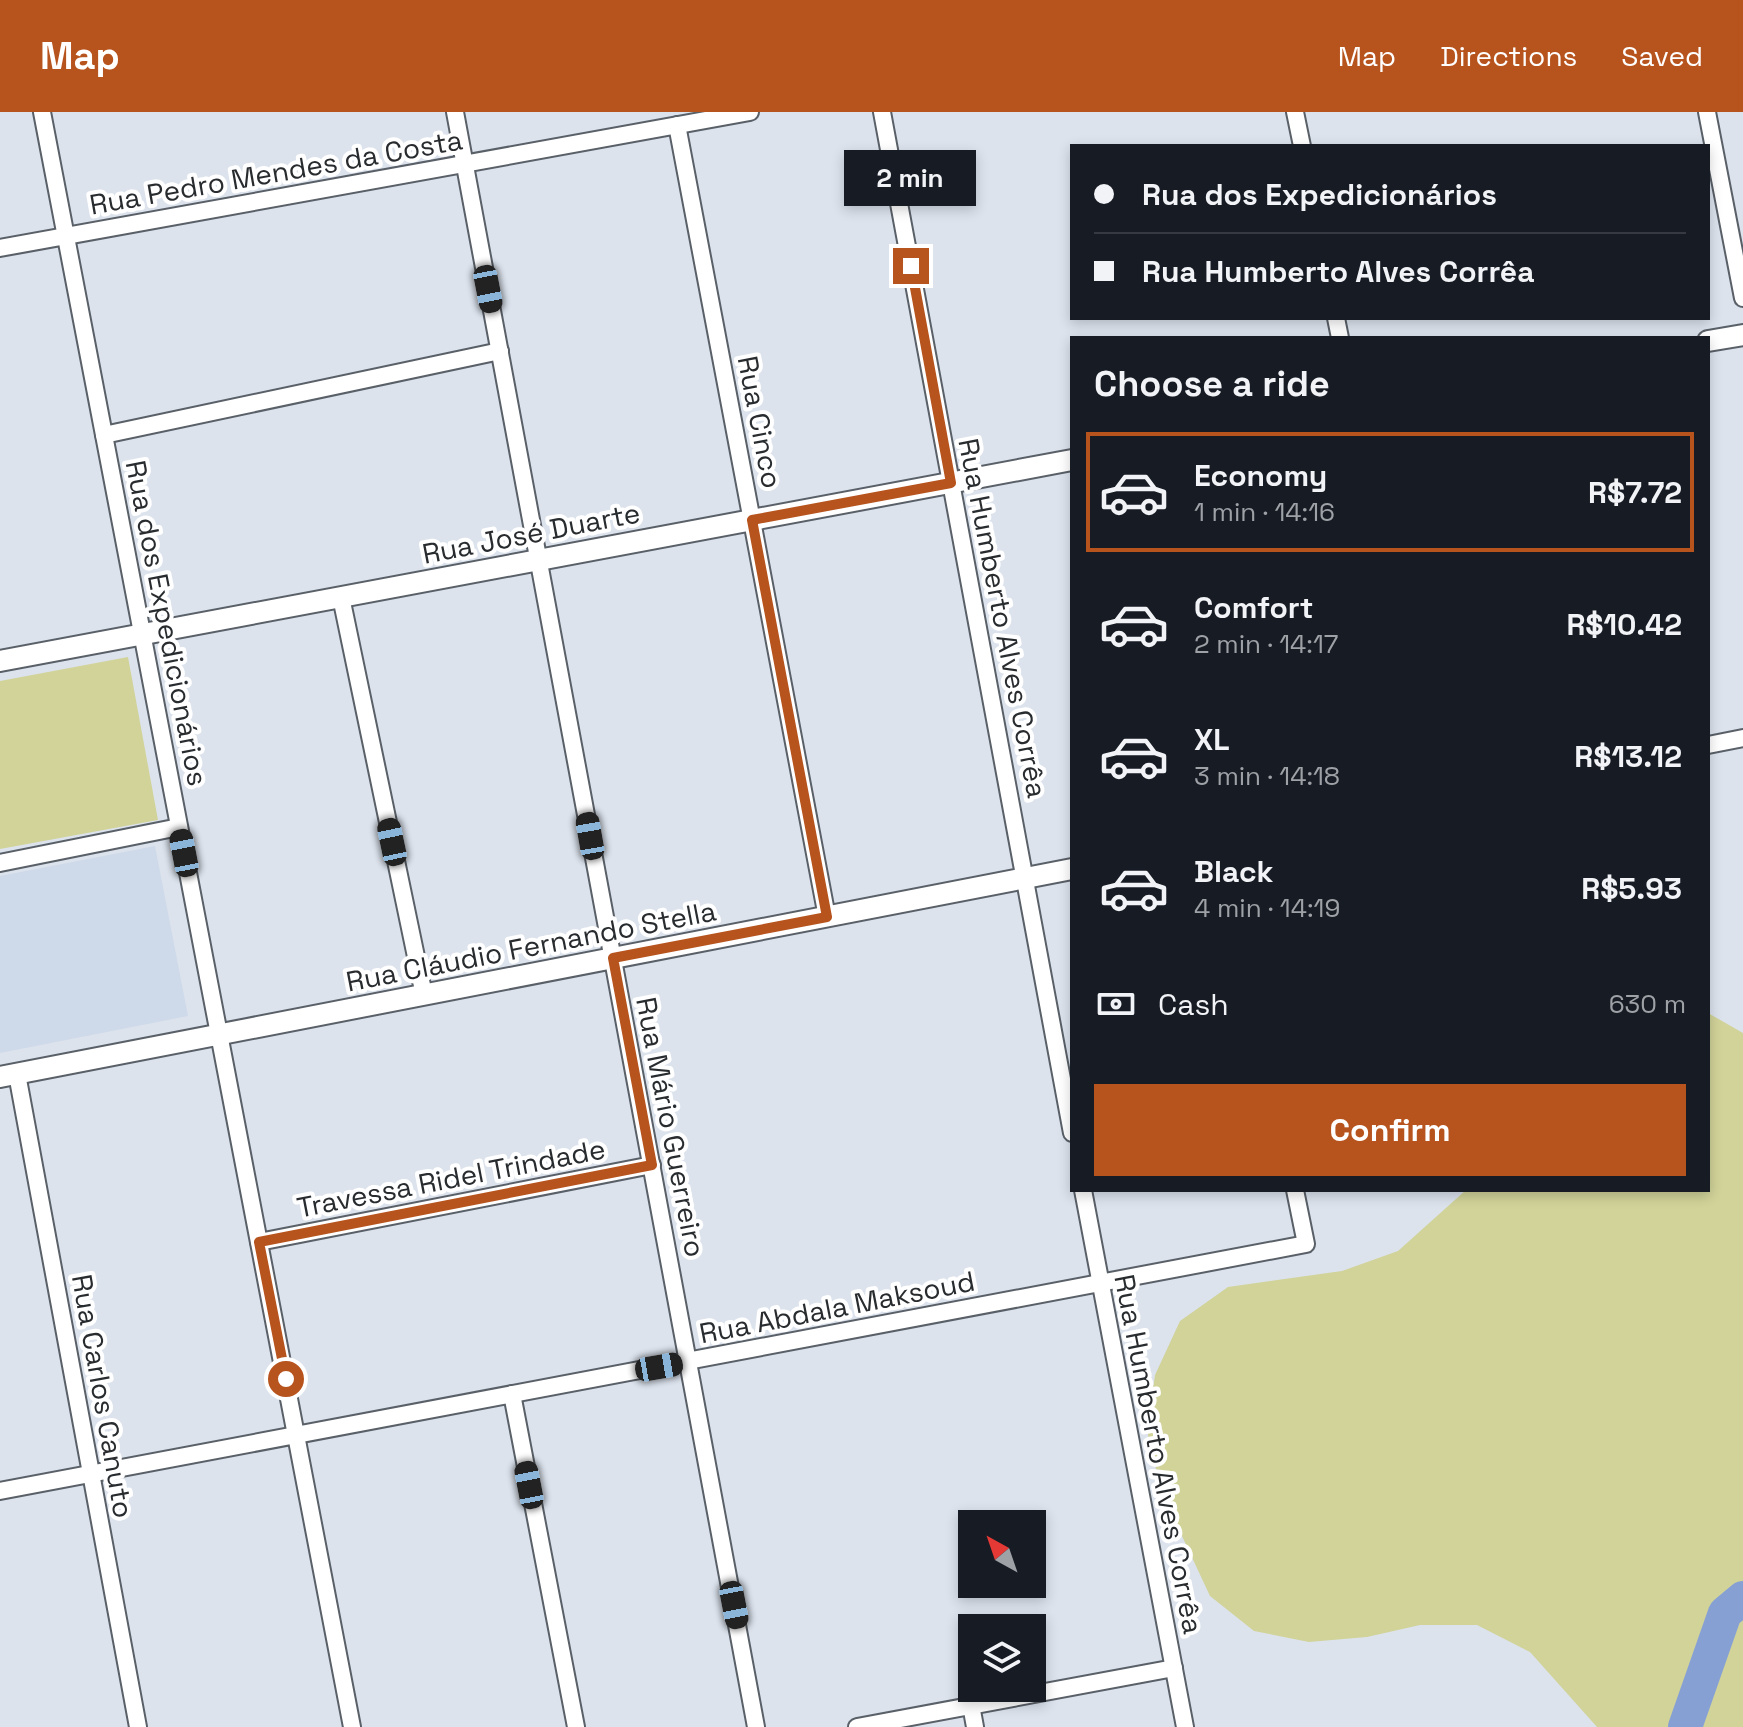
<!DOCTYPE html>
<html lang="en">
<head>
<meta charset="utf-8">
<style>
	:root { --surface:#171b24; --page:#242831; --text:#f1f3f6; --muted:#9ea1a6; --line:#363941; --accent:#b7531d }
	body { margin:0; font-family:"Space Grotesk",sans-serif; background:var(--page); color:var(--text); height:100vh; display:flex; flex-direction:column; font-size:30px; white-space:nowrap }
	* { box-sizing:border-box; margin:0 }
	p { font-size:26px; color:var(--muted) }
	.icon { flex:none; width:44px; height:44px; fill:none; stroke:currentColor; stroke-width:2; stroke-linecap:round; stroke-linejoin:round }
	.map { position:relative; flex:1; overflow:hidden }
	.sheet { position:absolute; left:1070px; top:224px; width:640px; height:856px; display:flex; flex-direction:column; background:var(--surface); border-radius:0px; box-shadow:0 4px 12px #0003 }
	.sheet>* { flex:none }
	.guide { position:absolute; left:1070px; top:32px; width:640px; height:176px; border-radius:0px; box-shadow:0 4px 12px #0003; display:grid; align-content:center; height:176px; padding:0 24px; background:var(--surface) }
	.needle { width:52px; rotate:320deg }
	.buttons { position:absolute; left:958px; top:1398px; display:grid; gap:16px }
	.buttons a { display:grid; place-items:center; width:88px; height:88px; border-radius:0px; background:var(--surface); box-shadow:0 4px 12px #0003; font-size:40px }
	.end { position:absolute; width:36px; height:36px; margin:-18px; border:10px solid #b7531d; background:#fff; box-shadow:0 0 0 4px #fff }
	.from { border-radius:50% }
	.bubble { position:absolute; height:56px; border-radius:0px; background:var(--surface); box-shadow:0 4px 12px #0003; font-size:26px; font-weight:800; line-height:56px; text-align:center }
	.car { position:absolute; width:24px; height:48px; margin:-24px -12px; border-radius:10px; box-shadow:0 0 6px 2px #0007; background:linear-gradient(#222 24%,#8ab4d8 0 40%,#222 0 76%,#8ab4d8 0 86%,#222 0) }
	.guide b { display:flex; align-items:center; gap:28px; height:76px; font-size:30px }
	.guide b+b { border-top:2px solid var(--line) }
	.guide i { width:20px; height:20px; background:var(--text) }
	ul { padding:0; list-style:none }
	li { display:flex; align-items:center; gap:24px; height:120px; margin:0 16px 12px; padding:0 8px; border:4px solid transparent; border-radius:0px }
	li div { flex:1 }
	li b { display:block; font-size:30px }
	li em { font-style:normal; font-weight:800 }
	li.selected { border-color:var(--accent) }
	li>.icon { width:72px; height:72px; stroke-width:1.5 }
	h2 { padding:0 24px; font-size:36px; line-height:96px }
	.pay { display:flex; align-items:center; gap:20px; height:88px; padding:0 24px; font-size:30px }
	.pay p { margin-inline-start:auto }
	.primary-button { display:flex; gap:16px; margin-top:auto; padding:16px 24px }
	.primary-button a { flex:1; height:92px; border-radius:0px; background:var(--accent); color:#fff; font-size:32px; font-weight:800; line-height:92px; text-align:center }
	header { display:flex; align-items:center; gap:48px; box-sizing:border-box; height:112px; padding:0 40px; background:var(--accent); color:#fff }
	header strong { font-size:38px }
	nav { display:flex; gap:44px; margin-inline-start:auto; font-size:28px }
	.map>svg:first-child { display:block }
	.built { fill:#ced9e9 }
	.green { fill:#d1d399 }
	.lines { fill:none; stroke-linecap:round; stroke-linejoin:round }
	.river { stroke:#87a0d4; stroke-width:34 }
	.minor-casing { stroke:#5a6068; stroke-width:20 }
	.tertiary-casing { stroke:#5a6068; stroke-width:24 }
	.minor { stroke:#fff; stroke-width:16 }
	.tertiary { stroke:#fff; stroke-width:20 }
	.route { stroke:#b7531d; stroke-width:10 }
	.labels { text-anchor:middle; stroke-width:8; stroke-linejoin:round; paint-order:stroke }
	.street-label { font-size:28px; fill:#292c2f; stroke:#fff }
</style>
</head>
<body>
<header>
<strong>Map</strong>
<nav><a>Map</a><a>Directions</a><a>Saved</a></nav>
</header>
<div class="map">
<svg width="1743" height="1615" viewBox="0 0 1743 1615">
	<rect width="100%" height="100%" fill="#dce3ed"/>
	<polygon class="built" points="155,734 188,904 0,941 0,764"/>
	<g class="green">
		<polygon points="128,545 158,708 0,737 0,569"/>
		<polygon points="1708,901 1743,921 1743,1615 1597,1615 1530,1540 1477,1513 1420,1513 1367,1525 1309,1530 1254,1519 1210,1484 1161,1379 1147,1318 1155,1263 1180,1209 1228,1175 1342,1159 1398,1139 1466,1078 1708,1078"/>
	</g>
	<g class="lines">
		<polyline class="river" points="1685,1615 1725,1501 1743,1486"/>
		<g class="minor-casing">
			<g id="minor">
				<polyline points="42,0 352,1615"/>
				<polyline points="455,0 756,1615"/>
				<polyline points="882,0 1072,1021"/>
				<polyline points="1295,0 1302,34"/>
				<polyline points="1707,0 1743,186"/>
				<polyline points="677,13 827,805"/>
				<polyline points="0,136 750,0"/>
				<polyline points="1336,206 1340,226"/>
				<polyline points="104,323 500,239"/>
				<polyline points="341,485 424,883"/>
				<polyline points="1708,633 1743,626"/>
				<polyline points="0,751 179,715"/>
				<polyline points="17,962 138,1615"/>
				<polyline points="1083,1078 1185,1615"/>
				<polyline points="259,1130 652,1053"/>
				<polyline points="512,1282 576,1615"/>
				<polyline points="0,1379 1306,1132 1295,1078"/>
				<polyline points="971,1593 975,1615"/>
				<polyline points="857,1615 1174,1556"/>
			</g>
		</g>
		<g class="tertiary-casing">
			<g id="tertiary">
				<polyline points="1708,229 1743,223"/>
				<polyline points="0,549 1072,348"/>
				<polyline points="0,965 1072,757"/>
			</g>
		</g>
		<use href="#minor" class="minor"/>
		<use href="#tertiary" class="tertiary"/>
	</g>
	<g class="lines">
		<polyline class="route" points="286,1267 259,1130 652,1053 613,846 827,805 752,408 951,371 911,154"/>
	</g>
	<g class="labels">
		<g class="street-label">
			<text transform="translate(276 60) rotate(-10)" y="10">Rua Pedro Mendes da Costa</text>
			<text transform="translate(760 310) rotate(79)" y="10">Rua Cinco</text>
			<text transform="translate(531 421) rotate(-11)" y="10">Rua José Duarte</text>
			<text transform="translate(1003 506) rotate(79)" y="10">Rua Humberto Alves Corrêa</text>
			<text transform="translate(167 511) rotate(79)" y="10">Rua dos Expedicionários</text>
			<text transform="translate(531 834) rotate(-11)" y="10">Rua Cláudio Fernando Stella</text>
			<text transform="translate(671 1015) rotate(79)" y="10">Rua Mário Guerreiro</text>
			<text transform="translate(451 1066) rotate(-11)" y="10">Travessa Ridel Trindade</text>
			<text transform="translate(837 1195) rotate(-11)" y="10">Rua Abdala Maksoud</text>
			<text transform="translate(103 1284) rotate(80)" y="10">Rua Carlos Canuto</text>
			<text transform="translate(1159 1342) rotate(79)" y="10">Rua Humberto Alves Corrêa</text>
		</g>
	</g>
</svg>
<div class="buttons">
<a><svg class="needle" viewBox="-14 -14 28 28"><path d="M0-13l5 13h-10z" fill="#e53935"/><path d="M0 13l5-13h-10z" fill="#9ea1a6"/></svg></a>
<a><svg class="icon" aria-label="layers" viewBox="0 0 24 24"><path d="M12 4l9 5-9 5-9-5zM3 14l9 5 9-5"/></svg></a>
</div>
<i class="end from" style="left:286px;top:1267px"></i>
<i class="end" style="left:911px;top:154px"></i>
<div class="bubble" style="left:844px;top:38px;width:132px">2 min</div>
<i class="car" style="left:488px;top:177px;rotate:169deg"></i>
<i class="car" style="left:590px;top:724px;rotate:350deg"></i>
<i class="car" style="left:392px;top:730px;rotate:348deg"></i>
<i class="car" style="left:184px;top:741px;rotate:349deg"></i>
<i class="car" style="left:659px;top:1255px;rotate:80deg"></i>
<i class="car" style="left:529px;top:1373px;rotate:349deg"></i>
<i class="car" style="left:734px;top:1493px;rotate:169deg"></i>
<div class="guide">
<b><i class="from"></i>Rua dos Expedicionários</b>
<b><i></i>Rua Humberto Alves Corrêa</b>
</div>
<section class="sheet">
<h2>Choose a ride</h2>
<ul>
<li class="selected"><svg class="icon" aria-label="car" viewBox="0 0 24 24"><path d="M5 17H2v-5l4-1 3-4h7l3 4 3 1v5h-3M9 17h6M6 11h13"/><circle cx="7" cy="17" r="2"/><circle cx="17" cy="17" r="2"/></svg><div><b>Economy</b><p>1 min · 14:16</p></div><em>R$7.72</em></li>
<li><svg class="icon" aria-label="car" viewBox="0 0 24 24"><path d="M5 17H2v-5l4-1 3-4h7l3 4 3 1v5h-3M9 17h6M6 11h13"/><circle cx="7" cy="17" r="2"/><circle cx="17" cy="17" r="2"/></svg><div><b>Comfort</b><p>2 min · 14:17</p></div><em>R$10.42</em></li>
<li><svg class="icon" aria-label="car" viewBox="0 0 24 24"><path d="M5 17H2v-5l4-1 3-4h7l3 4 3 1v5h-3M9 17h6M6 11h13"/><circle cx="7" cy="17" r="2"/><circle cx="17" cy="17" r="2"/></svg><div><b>XL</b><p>3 min · 14:18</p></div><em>R$13.12</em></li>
<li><svg class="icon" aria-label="car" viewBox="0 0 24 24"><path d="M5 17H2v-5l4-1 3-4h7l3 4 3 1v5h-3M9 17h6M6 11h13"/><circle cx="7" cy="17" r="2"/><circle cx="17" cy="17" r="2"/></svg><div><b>Black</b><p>4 min · 14:19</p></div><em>R$5.93</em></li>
</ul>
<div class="pay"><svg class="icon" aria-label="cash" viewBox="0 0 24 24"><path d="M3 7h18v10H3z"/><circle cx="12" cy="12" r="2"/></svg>Cash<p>630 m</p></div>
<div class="primary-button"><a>Confirm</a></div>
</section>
</div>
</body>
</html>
